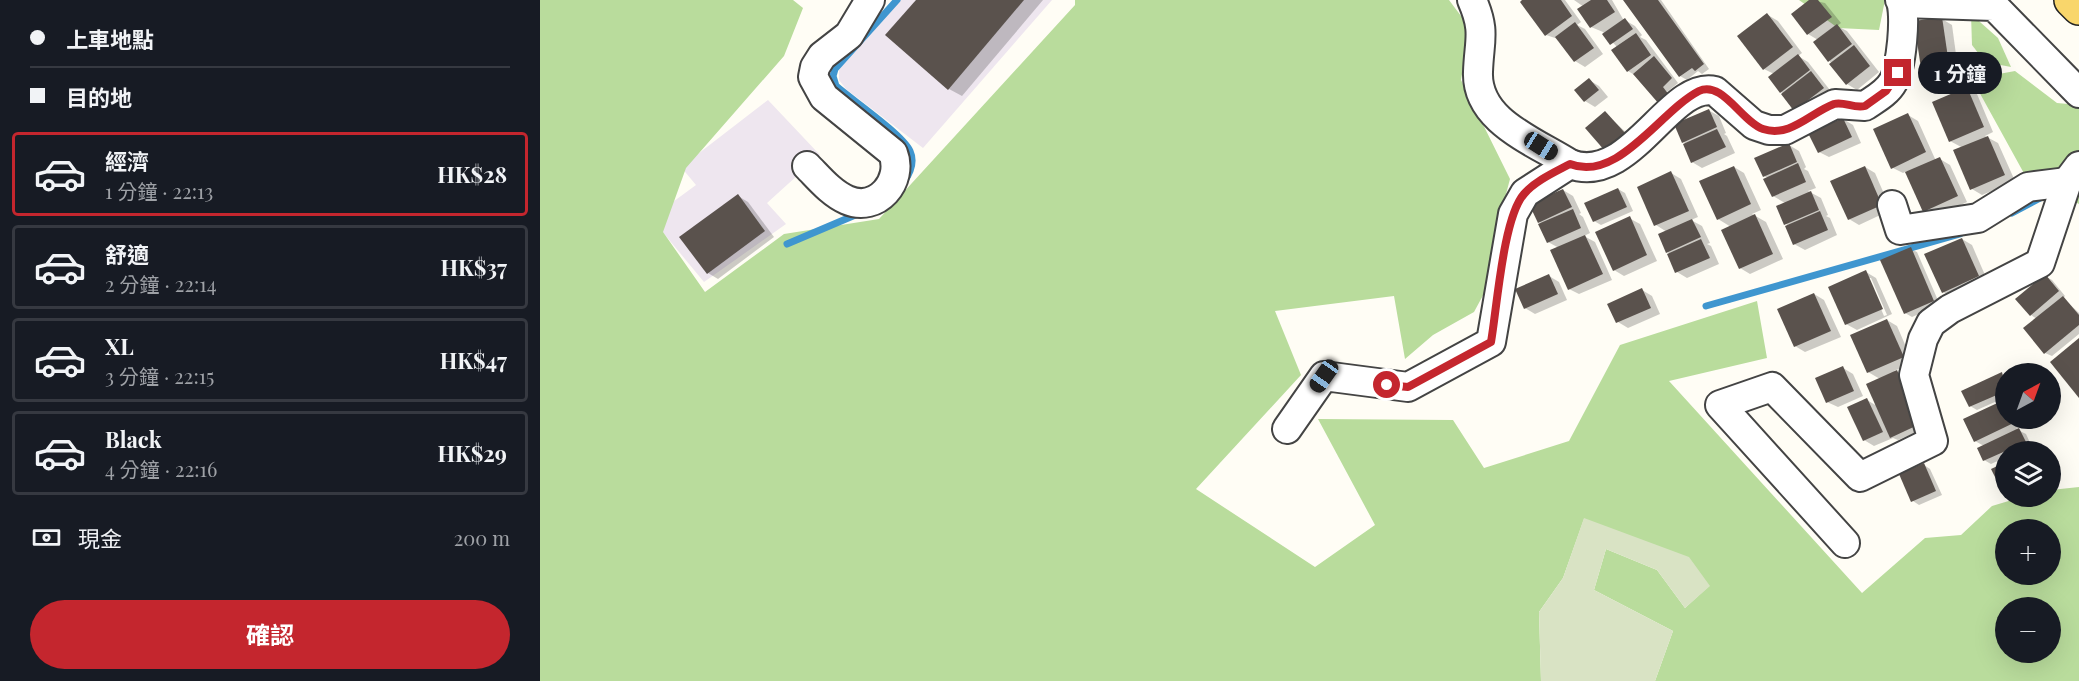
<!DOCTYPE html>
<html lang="zh-TW">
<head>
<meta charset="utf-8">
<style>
	:root { --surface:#171b24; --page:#20242c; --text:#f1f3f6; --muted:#9ea1a6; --line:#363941; --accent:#c4262e }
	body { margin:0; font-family:"Playfair Display","Noto Sans TC",serif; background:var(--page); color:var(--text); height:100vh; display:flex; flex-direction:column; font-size:22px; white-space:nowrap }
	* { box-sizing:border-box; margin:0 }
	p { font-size:20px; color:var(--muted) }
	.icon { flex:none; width:33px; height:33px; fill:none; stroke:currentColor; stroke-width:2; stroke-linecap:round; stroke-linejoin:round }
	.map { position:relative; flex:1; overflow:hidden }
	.panel { display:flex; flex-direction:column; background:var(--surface); width:540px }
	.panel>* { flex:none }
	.top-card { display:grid; align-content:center; height:132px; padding:0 30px; background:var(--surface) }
	.needle { width:39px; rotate:41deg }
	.fabs { position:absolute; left:1455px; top:363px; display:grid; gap:12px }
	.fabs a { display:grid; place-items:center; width:66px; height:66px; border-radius:50%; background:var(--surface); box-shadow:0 6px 24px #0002; font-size:30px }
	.end { position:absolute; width:27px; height:27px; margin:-14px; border:8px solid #c4262e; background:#fff; box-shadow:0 0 0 3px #fff }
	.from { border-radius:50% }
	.bubble { position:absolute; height:42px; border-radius:21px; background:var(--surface); box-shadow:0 6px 24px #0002; font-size:20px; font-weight:700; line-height:42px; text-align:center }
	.car { position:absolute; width:18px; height:36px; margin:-18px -9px; border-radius:8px; box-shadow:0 0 4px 2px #0007; background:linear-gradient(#222 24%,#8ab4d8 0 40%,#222 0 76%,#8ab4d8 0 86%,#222 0) }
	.top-card b { display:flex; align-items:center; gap:21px; height:57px; font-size:22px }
	.top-card b+b { border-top:2px solid var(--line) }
	.top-card i { width:15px; height:15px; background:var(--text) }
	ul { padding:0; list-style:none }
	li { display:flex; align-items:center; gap:18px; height:84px; margin:0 12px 9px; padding:0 18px; border:3px solid var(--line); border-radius:6px }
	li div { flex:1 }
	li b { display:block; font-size:22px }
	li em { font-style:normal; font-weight:700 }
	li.current { border-color:var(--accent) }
	li>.icon { width:54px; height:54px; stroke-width:1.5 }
	.pay { display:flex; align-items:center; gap:15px; height:66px; padding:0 30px; font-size:22px }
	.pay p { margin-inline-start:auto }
	.cta { display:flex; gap:12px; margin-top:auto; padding:12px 30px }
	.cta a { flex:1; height:69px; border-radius:36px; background:var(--accent); color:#fff; font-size:24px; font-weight:700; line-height:69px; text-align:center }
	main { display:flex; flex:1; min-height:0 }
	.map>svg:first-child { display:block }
	.industrial { fill:#eee6ef }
	.forest { fill:#b9dc9c; fill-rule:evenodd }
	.cemetery { fill:#d9e3c4 }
	.shadow { fill:#0003; fill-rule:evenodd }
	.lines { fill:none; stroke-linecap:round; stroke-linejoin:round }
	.stream { stroke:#3f96cf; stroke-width:7 }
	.building { fill:#5a524d }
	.minor-casing { stroke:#444; stroke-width:32 }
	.major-casing { stroke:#222; stroke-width:36 }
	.minor { stroke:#fff; stroke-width:28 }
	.major { stroke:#f9d66b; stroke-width:33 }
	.route { stroke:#c4262e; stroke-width:8 }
</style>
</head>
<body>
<main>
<section class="panel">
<div class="top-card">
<b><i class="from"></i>上車地點</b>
<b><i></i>目的地</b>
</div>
<ul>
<li class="current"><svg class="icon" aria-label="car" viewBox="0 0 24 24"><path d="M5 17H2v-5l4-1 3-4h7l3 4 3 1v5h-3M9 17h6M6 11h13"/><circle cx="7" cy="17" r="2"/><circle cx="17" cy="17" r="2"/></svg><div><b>經濟</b><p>1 分鐘 · 22:13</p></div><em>HK$28</em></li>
<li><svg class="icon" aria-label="car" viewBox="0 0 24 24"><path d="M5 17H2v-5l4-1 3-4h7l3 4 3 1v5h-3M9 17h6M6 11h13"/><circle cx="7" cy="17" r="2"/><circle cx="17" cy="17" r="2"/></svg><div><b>舒適</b><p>2 分鐘 · 22:14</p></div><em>HK$37</em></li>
<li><svg class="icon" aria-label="car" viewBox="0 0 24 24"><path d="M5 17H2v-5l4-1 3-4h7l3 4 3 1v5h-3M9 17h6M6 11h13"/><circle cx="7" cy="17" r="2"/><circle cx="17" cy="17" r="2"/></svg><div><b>XL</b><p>3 分鐘 · 22:15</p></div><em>HK$47</em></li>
<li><svg class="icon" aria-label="car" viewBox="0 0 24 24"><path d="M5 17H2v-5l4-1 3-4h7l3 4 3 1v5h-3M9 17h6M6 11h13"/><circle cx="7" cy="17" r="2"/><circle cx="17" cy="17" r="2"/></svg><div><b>Black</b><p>4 分鐘 · 22:16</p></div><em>HK$29</em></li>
</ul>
<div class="pay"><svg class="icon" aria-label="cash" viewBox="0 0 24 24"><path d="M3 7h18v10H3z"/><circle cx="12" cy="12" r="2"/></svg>現金<p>200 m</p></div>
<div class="cta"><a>確認</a></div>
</section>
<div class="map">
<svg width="1539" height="681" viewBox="0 0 1539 681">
	<rect width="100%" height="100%" fill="#fffdf5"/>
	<g class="industrial">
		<polygon points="357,0 512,0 383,148 306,89 299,80 299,65"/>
		<polygon points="228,100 280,155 227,203 246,224 164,282 111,218 156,185 141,167"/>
	</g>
	<g class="forest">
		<path d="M0 0H253L263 8 244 56 146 168 123 232 165 292 244 234 339 219 535 5V0H909L930 28 921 80 970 179 954 239V275L934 312 893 335 865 359 854 296 735 311 761 375 656 489 775 567 835 525 778 419 913 420 944 468 1029 441 1080 345 1217 301 1227 358 1129 381 1322 593 1385 538 1421 535 1452 506 1482 497 1510 496 1511 490 1539 487V681H1115L1133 631 1054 590 1066 549 1117 570 1145 608 1169 586 1044 519 1023 578 999 612 1001 681H0ZM1466 530H1510V574H1466ZM1466 608H1510V652H1466Z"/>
		<polygon points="1259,0 1345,0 1339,30 1298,28"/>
		<polygon points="1431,14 1458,38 1471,67 1445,62 1432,45"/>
		<polygon points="1475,71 1517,103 1539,105 1539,204 1486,177 1432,79"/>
	</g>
	<polygon class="cemetery" points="1044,518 1149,557 1170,586 1145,608 1117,570 1066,549 1054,590 1133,631 1115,681 1001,681 999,612 1023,578"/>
	<g class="shadow">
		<polygon points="378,0 503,0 422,96 409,89 347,35"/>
		<polygon points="985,0 1025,0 1041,22 1037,25 1045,29 1063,54 1045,67 1035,61 1018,39 1006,35"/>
		<polygon points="1034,0 1072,0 1083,19 1095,26 1102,35 1100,37 1106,40 1138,83 1127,92 1131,97 1088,71 1077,47 1063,32 1051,27 1044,7"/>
		<polygon points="1084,0 1121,0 1169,69 1162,74 1158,71 1147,80 1140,76"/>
		<polygon points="1271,0 1285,3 1301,23 1297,26 1307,31 1339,72 1317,90 1307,84 1275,42 1278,40 1268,34 1253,14"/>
		<polygon points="1228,15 1238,21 1262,53 1258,56 1268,62 1293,94 1265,115 1241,92 1234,74 1224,69"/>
		<polygon points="1402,19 1412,25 1420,84 1395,87 1385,81"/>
		<polygon points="1049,80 1059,86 1068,97 1055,107 1045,101"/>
		<polygon points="1427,89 1437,94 1453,132 1445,136 1458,143 1475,181 1442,195 1432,189 1423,148 1410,141"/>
		<polygon points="1168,110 1179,116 1186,133 1184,134 1187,136 1195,153 1162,168 1152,162 1147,144 1143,142"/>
		<polygon points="1065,113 1091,137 1073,154"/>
		<polygon points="1368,115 1378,121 1396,161 1400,159 1410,165 1427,202 1395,217 1384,211 1367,171 1363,173 1353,168"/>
		<polygon points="1303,119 1313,125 1321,143 1289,157 1279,152"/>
		<polygon points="1249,145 1259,151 1266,167 1264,169 1268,171 1276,188 1268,191 1281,198 1288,215 1286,216 1290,218 1297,235 1265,250 1254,244 1249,226 1246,224 1245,203 1233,196 1228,178 1224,176"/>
		<polygon points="1194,167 1204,173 1221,210 1212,214 1226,222 1243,259 1210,274 1200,268 1191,227 1178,219"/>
		<polygon points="1325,167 1335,173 1351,210 1319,225 1309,219"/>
		<polygon points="1131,173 1141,179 1158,217 1151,220 1162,226 1170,243 1167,244 1171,246 1179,264 1147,278 1137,272 1131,254 1127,252 1127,232 1116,225"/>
		<polygon points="1078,189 1085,193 1093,211 1061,225 1054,221"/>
		<polygon points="1023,190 1033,196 1041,213 1039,214 1043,217 1050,233 1044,236 1055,242 1072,280 1039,294 1029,289 1019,248 1008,242 1003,224 999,222"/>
		<polygon points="198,196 208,202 234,237 178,279 168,273"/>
		<polygon points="1089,218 1100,224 1117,261 1084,276 1074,270"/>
		<polygon points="1422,239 1432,245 1448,282 1413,297 1403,292"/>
		<polygon points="1370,249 1377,252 1400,305 1372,317 1365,313"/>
		<path d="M1326 272 1336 278 1352 314 1317 330 1306 324ZM1328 278H1331L1347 315 1344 316Z"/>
		<polygon points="1009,276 1019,282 1027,300 995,314 985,308"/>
		<polygon points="1505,276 1512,280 1525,296 1523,298 1539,313 1539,334 1512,356 1505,353 1497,319 1491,315"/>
		<polygon points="1102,290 1112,296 1120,314 1088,328 1078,322"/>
		<polygon points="1274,294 1284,300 1301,337 1265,352 1255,346"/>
		<polygon points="1347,320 1357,326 1373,363 1354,371 1363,376 1386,428 1358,440 1353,438 1334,446 1324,440 1327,400 1337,406 1340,379 1328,372"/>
		<polygon points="1303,368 1313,374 1323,396 1298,407 1287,402"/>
		<polygon points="1462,374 1466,376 1466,397 1437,410 1430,406"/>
		<polygon points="1466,418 1487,418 1489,423 1476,429 1486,434 1491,445 1478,452 1466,452 1466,457 1451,464 1444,460 1444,446 1435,441"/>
		<polygon points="1466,464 1466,485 1459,482"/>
		<polygon points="1384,465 1390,469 1402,495 1379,505 1373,501"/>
	</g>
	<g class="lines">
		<g class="stream">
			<path d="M357 0 295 69 293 76 296 86C312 100 362 134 370 151 375 162 371 172 364 182"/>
			<polyline points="1472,213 1504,196"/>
			<polyline points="247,244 320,213"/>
			<polyline points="1166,306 1420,234"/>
		</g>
	</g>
	<g class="building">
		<polygon points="376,0 484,0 408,90 345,35"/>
		<polygon points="982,0 1021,0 1032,16 1005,36 980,2"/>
		<polygon points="1051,0 1067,0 1075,12 1050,28 1037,9"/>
		<polygon points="1083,0 1118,0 1164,64 1155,71 1152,68 1139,77"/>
		<polygon points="1269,0 1278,0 1292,17 1267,35 1251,14"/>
		<polygon points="1227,13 1253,47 1223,70 1197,36"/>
		<polygon points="1402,17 1411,78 1383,82 1374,21"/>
		<polygon points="1085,18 1093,29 1070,45 1062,34"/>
		<polygon points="1035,22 1054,48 1034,62 1015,37"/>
		<polygon points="1297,24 1312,44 1288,62 1273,42"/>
		<polygon points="1096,33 1111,55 1087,72 1071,50"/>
		<polygon points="1314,45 1330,66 1306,85 1289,64"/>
		<polygon points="1258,54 1270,70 1240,93 1228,77"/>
		<polygon points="1114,56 1132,78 1123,87 1129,95 1119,104 1093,74"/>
		<polygon points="1271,71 1284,88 1254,111 1241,94"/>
		<polygon points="1049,78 1059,90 1044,102 1034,90"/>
		<polygon points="1427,87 1444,127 1409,142 1392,102"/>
		<polygon points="1169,109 1177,127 1142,143 1134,124"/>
		<polygon points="1065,111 1085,133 1065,151 1045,128"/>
		<polygon points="1368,113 1386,152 1351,169 1333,129"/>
		<polygon points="1303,118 1312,137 1278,153 1268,133"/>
		<polygon points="1177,129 1186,147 1151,163 1143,144"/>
		<polygon points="1448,136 1465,175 1430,190 1413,150"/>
		<polygon points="1249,143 1257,162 1223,177 1214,158"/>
		<polygon points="1400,157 1418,196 1383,212 1365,172"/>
		<polygon points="1258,163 1266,182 1232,197 1223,179"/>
		<polygon points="1194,166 1211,204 1177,220 1159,181"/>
		<polygon points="1325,166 1342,205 1308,220 1290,181"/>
		<polygon points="1131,171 1149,211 1114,226 1097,187"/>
		<polygon points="1078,188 1087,207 1053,222 1044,203"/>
		<polygon points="1023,189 1032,207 998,223 989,204"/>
		<polygon points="1271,191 1279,210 1244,225 1236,206"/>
		<polygon points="198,194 225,231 167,274 139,237"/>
		<polygon points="1033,209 1041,228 1007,243 998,224"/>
		<polygon points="1280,211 1288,230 1253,245 1245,226"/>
		<polygon points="1215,214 1233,254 1199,269 1181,230"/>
		<polygon points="1090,216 1107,255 1073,271 1055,232"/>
		<polygon points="1152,219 1161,237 1126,253 1118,234"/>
		<polygon points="1045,235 1063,274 1028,290 1010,250"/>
		<polygon points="1422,238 1439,276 1402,293 1384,254"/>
		<polygon points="1161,239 1170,258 1135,273 1127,254"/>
		<polygon points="1371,247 1394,301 1364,314 1340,260"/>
		<polygon points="1326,270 1343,309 1305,325 1288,287"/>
		<polygon points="1009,274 1018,294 984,309 975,289"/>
		<polygon points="1505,274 1519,291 1490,316 1475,299"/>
		<polygon points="1102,288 1111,308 1076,323 1067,304"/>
		<polygon points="1274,293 1291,331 1254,347 1237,309"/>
		<polygon points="1523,296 1539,315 1539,325 1504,354 1483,328"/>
		<polygon points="1347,319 1364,357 1327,373 1310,335"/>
		<polygon points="1539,338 1539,398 1510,362"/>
		<polygon points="1303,366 1314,391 1286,403 1275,378"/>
		<polygon points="1357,370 1380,424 1350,438 1326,384"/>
		<polygon points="1462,372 1466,391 1429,407 1421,391"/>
		<polygon points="1327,398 1343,432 1323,441 1307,407"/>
		<polygon points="1466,399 1466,418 1484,418 1434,442 1423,419"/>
		<polygon points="1479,428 1486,442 1443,461 1437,448"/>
		<polygon points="1466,462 1466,479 1458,483 1451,469"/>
		<polygon points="1384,463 1396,491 1371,502 1359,474"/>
	</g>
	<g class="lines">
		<g class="minor-casing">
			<g id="minor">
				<path d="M932 0C946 32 939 40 938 72 936 121 994 141 1030 164"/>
				<polyline points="1362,3 1454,6 1539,93"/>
				<path d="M267 166C279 178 291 193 307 200 337 213 364 181 353 153L284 97 273 77 275 67 282 56 309 35 330 0"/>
				<polyline points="1352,205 1360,230 1438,218 1488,187 1527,182"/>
				<path d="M747 429 784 376 868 387 951 342 973 214 985 193 1030 164C1090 187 1130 80 1175 91L1214 125 1229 130H1245L1295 104 1325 106C1335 99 1347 93 1353 82 1361 70 1367 12 1360 0"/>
				<polyline points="1305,543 1180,405 1232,387 1320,477 1393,441 1374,375 1383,339 1391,323 1410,309 1500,263 1527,182 1539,166"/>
			</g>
		</g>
		<g class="major-casing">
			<polyline id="major" points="1531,0 1539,8"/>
		</g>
		<use href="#minor" class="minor"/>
		<use href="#major" class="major"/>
	</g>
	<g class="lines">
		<path class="route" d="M847 385 868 387 951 342C957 308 963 218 984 194 995 181 1015 172 1030 164 1078 183 1120 111 1159 91 1182 80 1202 122 1223 129 1250 138 1270 113 1294 104 1304 101 1314 109 1325 106L1346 91 1358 73"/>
	</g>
</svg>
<div class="fabs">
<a><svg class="needle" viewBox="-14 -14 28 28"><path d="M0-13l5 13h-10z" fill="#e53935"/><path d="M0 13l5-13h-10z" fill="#9ea1a6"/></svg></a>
<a><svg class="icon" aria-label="layers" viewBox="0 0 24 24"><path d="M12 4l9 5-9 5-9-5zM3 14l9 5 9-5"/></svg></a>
<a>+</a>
<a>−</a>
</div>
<i class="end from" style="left:847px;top:385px"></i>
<i class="end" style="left:1358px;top:73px"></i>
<div class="bubble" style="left:1378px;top:52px;width:84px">1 分鐘</div>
<i class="car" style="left:1001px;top:146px;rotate:122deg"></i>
<i class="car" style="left:784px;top:376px;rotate:215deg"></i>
</div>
</main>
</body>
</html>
